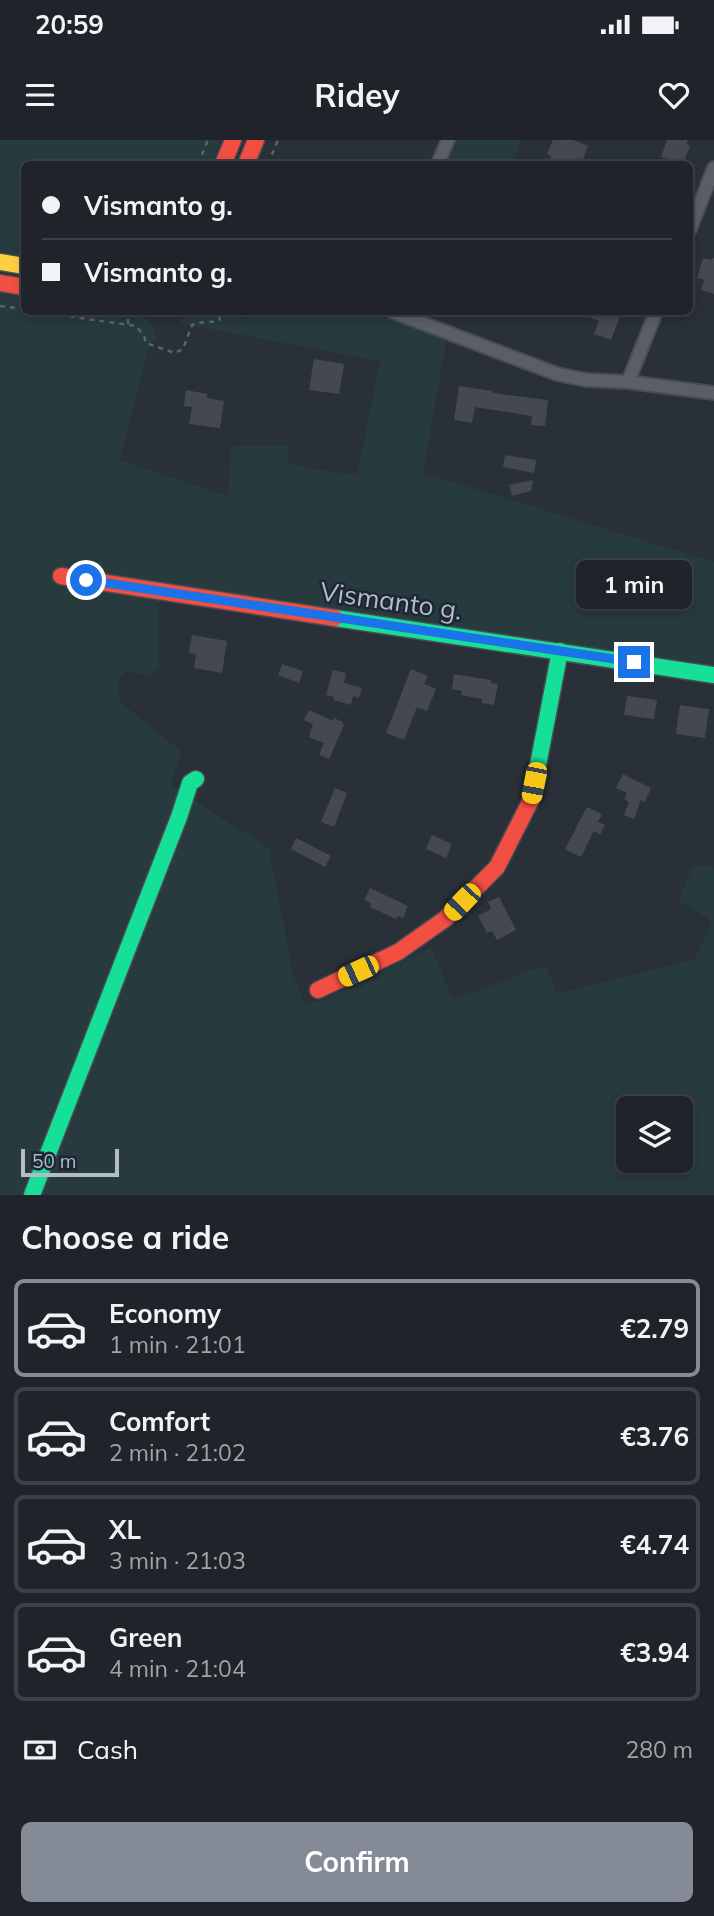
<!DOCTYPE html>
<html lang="en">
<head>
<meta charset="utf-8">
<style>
	:root { --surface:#20242a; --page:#282c32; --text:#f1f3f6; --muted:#a2a4a8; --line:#3d4147; --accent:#848b96 }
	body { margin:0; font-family:Mulish,sans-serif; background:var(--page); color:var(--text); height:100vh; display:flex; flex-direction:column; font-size:26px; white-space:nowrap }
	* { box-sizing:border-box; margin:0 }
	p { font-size:23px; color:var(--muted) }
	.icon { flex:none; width:38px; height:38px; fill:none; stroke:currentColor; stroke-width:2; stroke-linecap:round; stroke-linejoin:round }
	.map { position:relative; height:1055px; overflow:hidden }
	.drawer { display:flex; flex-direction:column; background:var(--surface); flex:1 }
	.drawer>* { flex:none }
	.banner { position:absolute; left:21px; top:21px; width:672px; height:154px; border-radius:10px; box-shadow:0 4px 10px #0003,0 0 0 2px var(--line); display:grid; align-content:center; height:154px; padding:0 21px; background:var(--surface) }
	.buttons { position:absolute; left:616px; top:956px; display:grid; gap:14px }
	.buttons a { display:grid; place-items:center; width:77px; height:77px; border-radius:10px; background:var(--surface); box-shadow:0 4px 10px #0003,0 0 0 2px var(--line); font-size:35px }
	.scale { position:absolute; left:21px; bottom:18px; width:98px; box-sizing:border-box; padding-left:7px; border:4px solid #b4bcc9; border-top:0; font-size:19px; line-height:24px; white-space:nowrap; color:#b4bcc9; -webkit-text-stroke:5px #1d2633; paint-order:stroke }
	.end { position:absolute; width:32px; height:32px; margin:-16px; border:9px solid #1a73e8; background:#fff; box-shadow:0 0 0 4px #fff }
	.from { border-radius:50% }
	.bubble { position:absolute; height:49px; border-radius:10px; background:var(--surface); box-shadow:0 4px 10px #0003,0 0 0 2px var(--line); font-size:23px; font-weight:700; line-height:49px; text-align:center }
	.car { position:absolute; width:21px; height:42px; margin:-21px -10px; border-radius:9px; box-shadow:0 0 5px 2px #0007; background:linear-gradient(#f5c518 24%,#345 0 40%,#f5c518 0 76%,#345 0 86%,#f5c518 0) }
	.banner b { display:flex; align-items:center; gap:24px; height:66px; font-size:26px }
	.banner b+b { border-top:2px solid var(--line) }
	.banner i { width:18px; height:18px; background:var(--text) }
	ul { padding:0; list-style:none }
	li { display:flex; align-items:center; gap:21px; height:98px; margin:0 14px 10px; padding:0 7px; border:4px solid var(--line); border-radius:10px }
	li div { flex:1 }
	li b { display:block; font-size:26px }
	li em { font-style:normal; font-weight:700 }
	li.selected { border-color:var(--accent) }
	li>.icon { width:63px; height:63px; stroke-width:1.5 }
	h2 { padding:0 21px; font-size:32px; line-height:84px }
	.pay { display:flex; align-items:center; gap:18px; height:77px; padding:0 21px; font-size:26px }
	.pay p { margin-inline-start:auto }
	.cta { display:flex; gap:14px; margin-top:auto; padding:14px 21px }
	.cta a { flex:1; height:80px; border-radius:10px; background:var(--accent); color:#fff; font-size:28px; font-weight:700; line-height:80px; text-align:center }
	.status { display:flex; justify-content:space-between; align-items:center; height:49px; padding:0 35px; background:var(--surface); direction:ltr }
	.status svg { height:19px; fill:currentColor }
	header { display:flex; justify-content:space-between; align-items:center; height:91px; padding:0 21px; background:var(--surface); font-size:32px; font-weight:700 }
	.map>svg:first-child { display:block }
	.green { fill:#273a3e; fill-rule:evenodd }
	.building { fill:#444950 }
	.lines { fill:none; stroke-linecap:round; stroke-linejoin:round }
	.street-casing { stroke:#484c53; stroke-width:16 }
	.fast-casing { stroke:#484c53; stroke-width:19 }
	.slow-casing { stroke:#484c53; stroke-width:19 }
	.jam-casing { stroke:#484c53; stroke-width:19 }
	.path { stroke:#5d636a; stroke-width:2.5; stroke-dasharray:5 5; stroke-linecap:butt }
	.street { stroke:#5a5e66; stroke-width:12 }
	.fast { stroke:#16e098; stroke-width:16 }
	.slow { stroke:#ffcf43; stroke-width:16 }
	.jam { stroke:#f24e42; stroke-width:16 }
	.route { stroke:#1a73e8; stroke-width:9 }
	.labels { text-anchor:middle; stroke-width:5; stroke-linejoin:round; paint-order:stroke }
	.street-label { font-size:26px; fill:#b4bcc9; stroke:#1d2633 }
</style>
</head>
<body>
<div class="status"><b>20:59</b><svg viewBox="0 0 49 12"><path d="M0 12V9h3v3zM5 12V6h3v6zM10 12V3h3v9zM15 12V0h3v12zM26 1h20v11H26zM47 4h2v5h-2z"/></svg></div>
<header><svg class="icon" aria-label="menu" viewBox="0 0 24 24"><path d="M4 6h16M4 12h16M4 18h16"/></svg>Ridey<svg class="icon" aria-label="heart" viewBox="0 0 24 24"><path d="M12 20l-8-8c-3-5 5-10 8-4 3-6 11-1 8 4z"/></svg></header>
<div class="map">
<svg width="714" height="1055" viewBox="0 0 714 1055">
	<rect width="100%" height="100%" fill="#2a3038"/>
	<g class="green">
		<polygon points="0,0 221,0 211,24 24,24 24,118 0,114"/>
		<polygon points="457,0 522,0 514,20 526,24 447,24"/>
		<path d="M0 153 24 157V172C50 172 126 167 145 178 153 183 156 192 156 202L151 201 119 320 228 356 231 306 288 305 287 322 305 328 357 335 380 221 179 183 185 172H208L247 178 248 172H383L391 174 447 197 423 333 714 422V528L164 445 159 464V527L150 536 126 531 117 542 120 562 181 611 171 645 269 708 293 834 305 866 348 849 431 807 453 860 546 825 557 854 695 819 712 781 679 761 693 725 714 727V1055H0ZM628 968H681V1020H628Z"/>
	</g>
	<g class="building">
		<polygon points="553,0 573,0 588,6 581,24 570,24 563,22 562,24 556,24 549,22 551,16 547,14"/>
		<polygon points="667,0 688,0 686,4 690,6 683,24 661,17"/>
		<polygon points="703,118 711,120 712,118 714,118 714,154 701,150 704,140 697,138"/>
		<polygon points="576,172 615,172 621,174 611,200 594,194 599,181"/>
		<polygon points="314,219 344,224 339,254 309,250"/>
		<polygon points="459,246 493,251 493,253 548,260 545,286 531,285 532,276 475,267 472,283 454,280"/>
		<polygon points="186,250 207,254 207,258 224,261 220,288 189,284 192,267 184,266"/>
		<polygon points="505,315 536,320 534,333 503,327"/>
		<polygon points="533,340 531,351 512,356 509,345"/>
		<polygon points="192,495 227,501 222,533 194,528 196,514 189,513"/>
		<polygon points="282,524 303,531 299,543 278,535"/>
		<polygon points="411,529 428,536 424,544 436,549 427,571 417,567 404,600 386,593"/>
		<polygon points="333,530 346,533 344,543 362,548 359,558 353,556 351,565 334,560 334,557 326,555"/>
		<polygon points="454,534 491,540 491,543 498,544 494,565 482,563 482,559 461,555 462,551 452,549"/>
		<polygon points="627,556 657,560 654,579 624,575"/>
		<polygon points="680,565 709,569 705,598 676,594"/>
		<polygon points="309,570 333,581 334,578 343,582 342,584 344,585 329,619 319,615 324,603 309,597 313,584 304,580"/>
		<polygon points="623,634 651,648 645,662 641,660 634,679 624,675 629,662 624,659 627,653 616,648"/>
		<polygon points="335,648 347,653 334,687 321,682"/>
		<polygon points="587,667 602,674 598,682 605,685 600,695 594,691 581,717 565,709"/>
		<polygon points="432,695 452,704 446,718 426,709"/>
		<polygon points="296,698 331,716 325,727 291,709"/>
		<polygon points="370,748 408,766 403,778 398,776 396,779 370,767 371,763 364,760"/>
		<polygon points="499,757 516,790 497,800 492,791 487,793 478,776 491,769 488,762"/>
	</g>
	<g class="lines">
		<g class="street-casing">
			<g id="street">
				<polyline points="438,24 448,0"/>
				<polyline points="690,89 714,28"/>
				<polyline points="393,172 557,234 586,240 628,242 714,253"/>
				<polyline points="628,242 656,172"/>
			</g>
		</g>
		<g class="fast-casing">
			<g id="fast">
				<polyline points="335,478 714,535"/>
				<polyline points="533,651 560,511"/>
				<polyline points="32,1055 179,677 190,643 196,639"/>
			</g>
		</g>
		<g class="slow-casing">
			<polyline id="slow" points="0,122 24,126"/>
		</g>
		<g class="jam-casing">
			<g id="jam">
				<polyline points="223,24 233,0"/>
				<polyline points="246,24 256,0"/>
				<polyline points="0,143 24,147"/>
				<polyline points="61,436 335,478"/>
				<polyline points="318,850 398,812 445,779 497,727 532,658 533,651"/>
			</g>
		</g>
		<g class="path">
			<polyline points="198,24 208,0"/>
			<polyline points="268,24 278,0"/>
			<polyline points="0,166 24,169"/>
			<polyline points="40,172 136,186 144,196 146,203 175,213 183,209 192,185 197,183 219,181 221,172"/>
			<polyline points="128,184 128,172"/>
		</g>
		<use href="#street" class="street"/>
		<use href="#fast" class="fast"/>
		<use href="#slow" class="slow"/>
		<use href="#jam" class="jam"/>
	</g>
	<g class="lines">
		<polyline class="route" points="86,440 634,522"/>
	</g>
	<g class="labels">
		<g class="street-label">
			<text transform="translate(391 461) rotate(8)" y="9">Vismanto g.</text>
		</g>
	</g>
</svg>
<div class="buttons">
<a><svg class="icon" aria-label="layers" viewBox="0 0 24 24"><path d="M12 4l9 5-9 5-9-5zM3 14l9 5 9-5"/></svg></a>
</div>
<div class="scale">50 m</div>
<i class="end from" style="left:86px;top:440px"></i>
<i class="end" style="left:634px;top:522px"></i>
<div class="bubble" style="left:576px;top:420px;width:116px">1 min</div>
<i class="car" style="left:534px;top:643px;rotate:191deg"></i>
<i class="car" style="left:462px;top:762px;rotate:224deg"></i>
<i class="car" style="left:358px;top:831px;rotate:245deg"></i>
<div class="banner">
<b><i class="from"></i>Vismanto g.</b>
<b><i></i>Vismanto g.</b>
</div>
</div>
<section class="drawer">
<h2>Choose a ride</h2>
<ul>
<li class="selected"><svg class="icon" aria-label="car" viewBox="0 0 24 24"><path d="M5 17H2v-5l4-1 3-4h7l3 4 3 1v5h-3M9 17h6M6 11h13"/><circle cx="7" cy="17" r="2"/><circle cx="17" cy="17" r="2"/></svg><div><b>Economy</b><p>1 min · 21:01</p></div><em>€2.79</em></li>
<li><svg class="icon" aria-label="car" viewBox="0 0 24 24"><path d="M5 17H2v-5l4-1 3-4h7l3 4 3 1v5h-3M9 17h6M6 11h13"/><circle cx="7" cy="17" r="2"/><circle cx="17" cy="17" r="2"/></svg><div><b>Comfort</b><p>2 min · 21:02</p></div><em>€3.76</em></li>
<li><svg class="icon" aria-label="car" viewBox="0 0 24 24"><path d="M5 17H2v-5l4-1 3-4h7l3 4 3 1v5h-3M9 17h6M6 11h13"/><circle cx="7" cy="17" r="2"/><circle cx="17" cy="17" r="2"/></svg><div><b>XL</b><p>3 min · 21:03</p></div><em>€4.74</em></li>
<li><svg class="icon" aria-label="car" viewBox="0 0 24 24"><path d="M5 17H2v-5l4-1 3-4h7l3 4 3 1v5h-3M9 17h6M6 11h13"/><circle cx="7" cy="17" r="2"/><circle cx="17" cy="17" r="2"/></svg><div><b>Green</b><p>4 min · 21:04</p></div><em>€3.94</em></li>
</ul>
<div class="pay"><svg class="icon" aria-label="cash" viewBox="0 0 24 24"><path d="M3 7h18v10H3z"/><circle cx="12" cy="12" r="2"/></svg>Cash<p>280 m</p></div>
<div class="cta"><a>Confirm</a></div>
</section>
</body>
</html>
